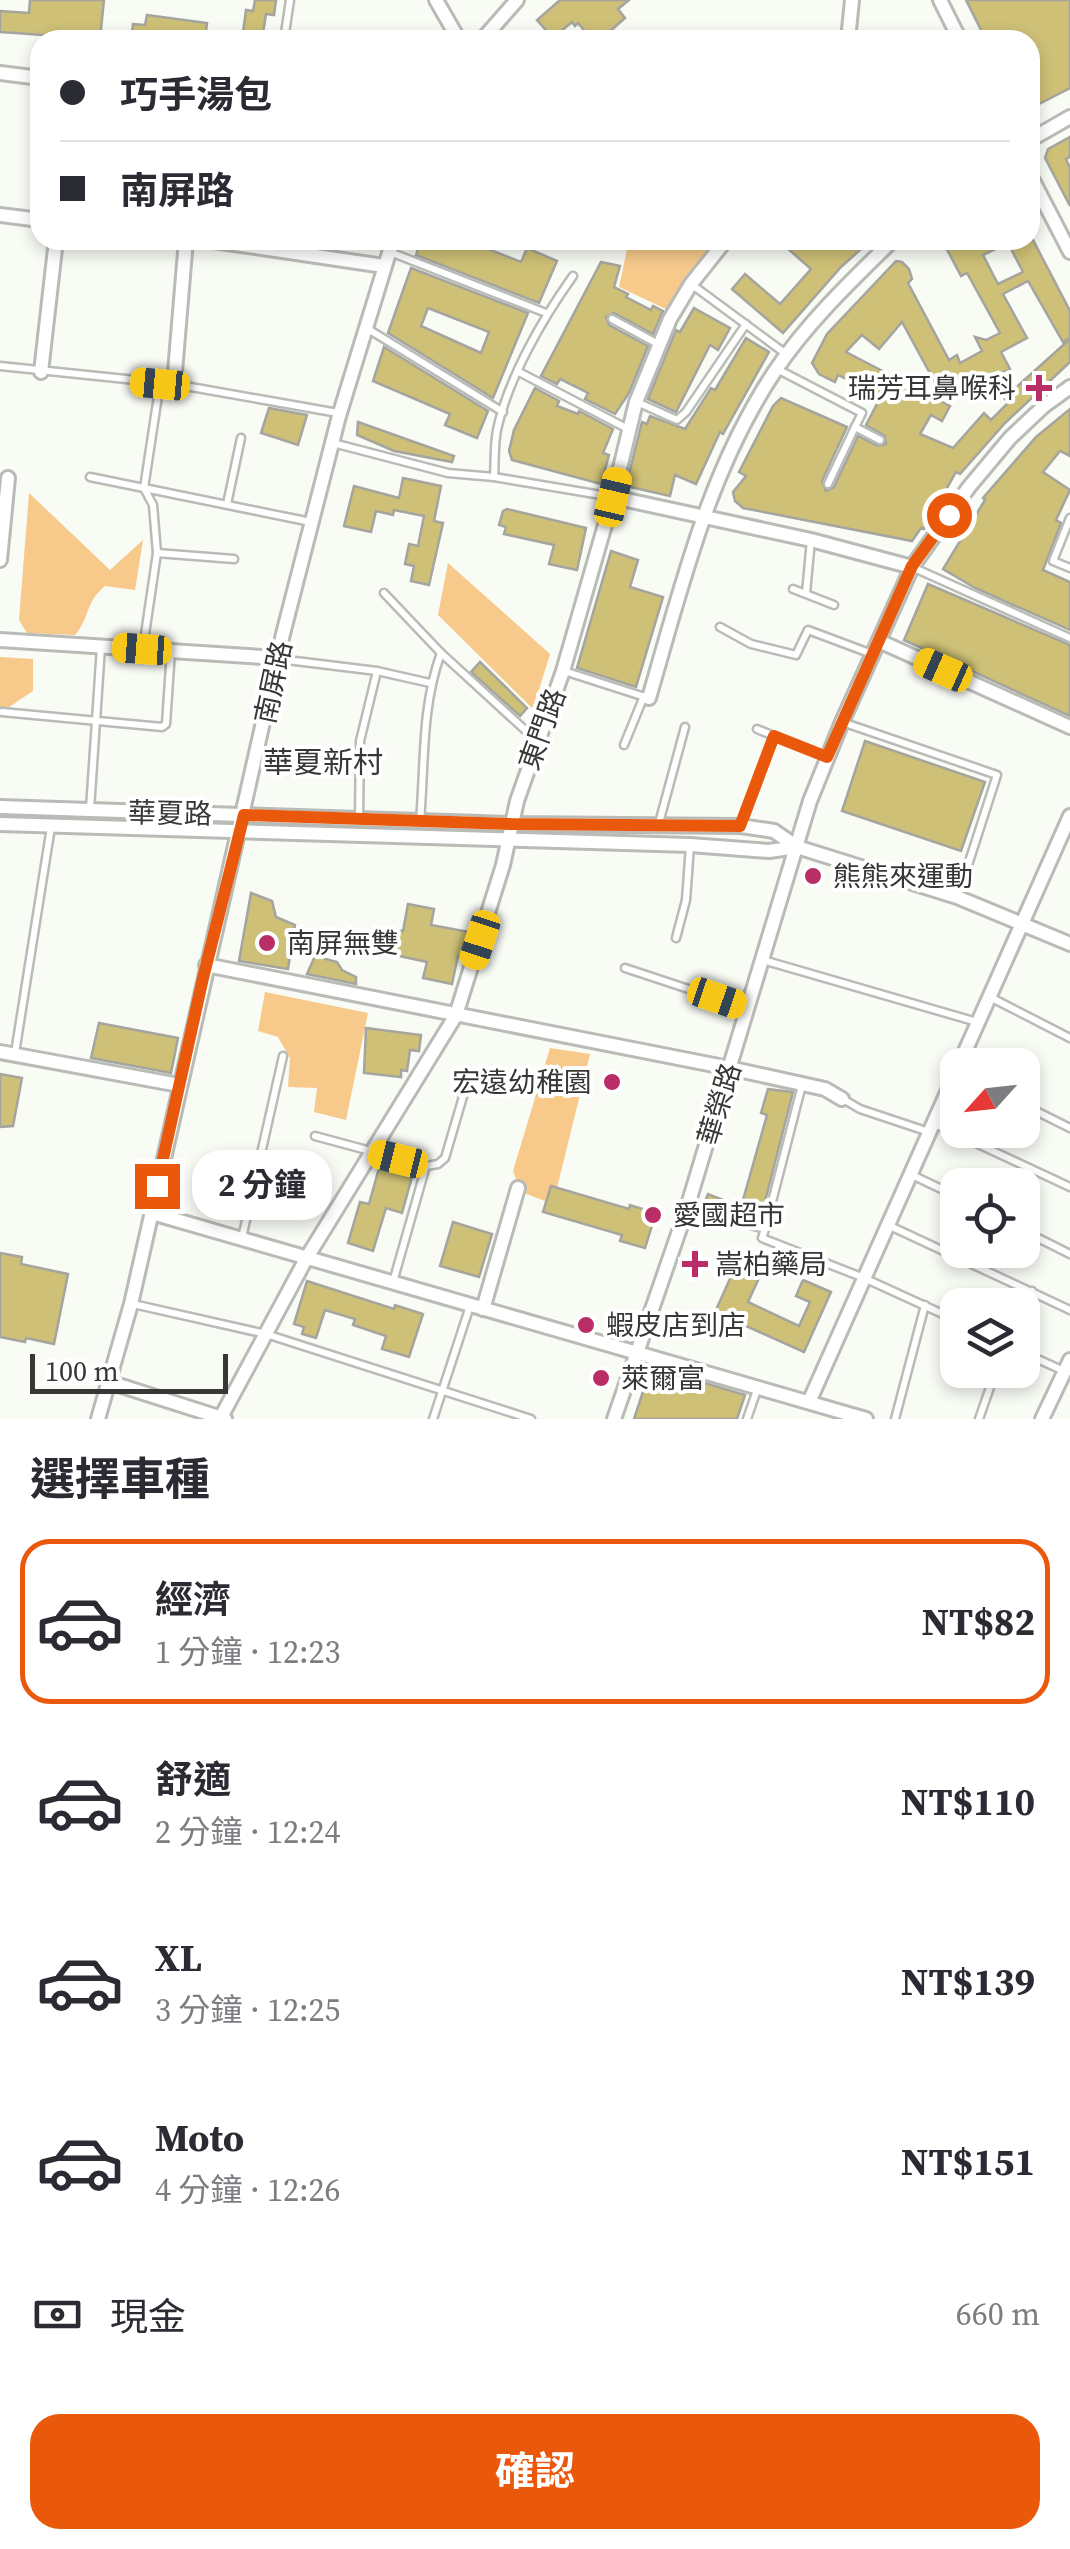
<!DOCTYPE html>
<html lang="zh-TW">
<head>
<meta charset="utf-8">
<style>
	:root { --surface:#fff; --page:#f2f2f3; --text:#2b2b33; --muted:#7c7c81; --line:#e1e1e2; --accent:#ea580c }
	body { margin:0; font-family:"Source Serif 4","Noto Sans TC",serif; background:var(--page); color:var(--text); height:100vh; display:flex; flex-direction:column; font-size:38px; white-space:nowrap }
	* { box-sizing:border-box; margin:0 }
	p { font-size:32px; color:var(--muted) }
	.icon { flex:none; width:55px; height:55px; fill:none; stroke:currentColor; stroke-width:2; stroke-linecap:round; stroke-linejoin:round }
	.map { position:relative; height:1419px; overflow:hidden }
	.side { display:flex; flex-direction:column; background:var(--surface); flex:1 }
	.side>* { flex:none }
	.top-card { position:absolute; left:30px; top:30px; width:1010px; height:220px; border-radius:30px; box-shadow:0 5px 15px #0003; display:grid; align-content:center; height:220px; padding:0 30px; background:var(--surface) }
	.needle { width:65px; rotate:243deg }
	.buttons { position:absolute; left:940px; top:1048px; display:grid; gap:20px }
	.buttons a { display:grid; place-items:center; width:100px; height:100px; border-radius:20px; background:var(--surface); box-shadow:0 5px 15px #0003; font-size:50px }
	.scale { position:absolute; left:30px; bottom:25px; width:198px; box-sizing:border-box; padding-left:10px; border:5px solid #373836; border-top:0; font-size:28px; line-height:35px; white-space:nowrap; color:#373836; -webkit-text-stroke:8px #fff; paint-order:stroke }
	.end { position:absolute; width:45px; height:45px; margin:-22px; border:12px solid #ea580c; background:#fff; box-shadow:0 0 0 5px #fff }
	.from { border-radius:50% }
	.bubble { position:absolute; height:70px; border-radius:30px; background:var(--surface); box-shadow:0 5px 15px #0003; font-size:32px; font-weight:700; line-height:70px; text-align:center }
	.car { position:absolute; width:30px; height:60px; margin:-30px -15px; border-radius:12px; box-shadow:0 0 8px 2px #0007; background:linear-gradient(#f5c518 24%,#345 0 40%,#f5c518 0 76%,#345 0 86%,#f5c518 0) }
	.top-card b { display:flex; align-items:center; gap:35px; height:95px; font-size:38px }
	.top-card b+b { border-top:2px solid var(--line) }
	.top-card i { width:25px; height:25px; background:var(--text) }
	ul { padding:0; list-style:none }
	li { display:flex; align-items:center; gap:30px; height:165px; margin:0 20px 15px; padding:0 10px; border:5px solid transparent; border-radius:30px }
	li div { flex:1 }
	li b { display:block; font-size:38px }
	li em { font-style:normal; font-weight:700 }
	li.current { border-color:var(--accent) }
	li>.icon { width:90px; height:90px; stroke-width:1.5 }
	h2 { padding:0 30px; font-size:45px; line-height:120px }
	.pay { display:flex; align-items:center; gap:25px; height:110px; padding:0 30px; font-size:38px }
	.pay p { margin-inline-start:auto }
	.primary-button { display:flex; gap:20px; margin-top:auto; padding:20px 30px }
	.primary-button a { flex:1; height:115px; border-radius:30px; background:var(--accent); color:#fff; font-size:40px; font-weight:700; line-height:115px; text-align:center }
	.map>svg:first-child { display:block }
	.green { fill:#f7c98b }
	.building { fill:#cec076; stroke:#a5a49f; stroke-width:2.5; fill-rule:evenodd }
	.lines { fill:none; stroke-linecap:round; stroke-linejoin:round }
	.lane-casing { stroke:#b9bbb6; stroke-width:11 }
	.street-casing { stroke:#b9bbb6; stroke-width:18 }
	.lane { stroke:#fff; stroke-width:6 }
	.street { stroke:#fff; stroke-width:12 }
	.route { stroke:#ea580c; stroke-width:12 }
	.poi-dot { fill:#b92e66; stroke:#fff; stroke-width:4 }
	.labels { text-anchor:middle; stroke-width:8; stroke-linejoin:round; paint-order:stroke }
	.poi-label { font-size:28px; fill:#373836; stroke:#fff; text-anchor:start }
	.street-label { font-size:28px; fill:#373836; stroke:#fff }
	.neighbourhood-label { font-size:30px; fill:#373836; stroke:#fff }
</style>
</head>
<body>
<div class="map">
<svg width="1070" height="1419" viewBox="0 0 1070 1419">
	<rect width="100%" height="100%" fill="#f9fbf5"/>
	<g class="green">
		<polygon points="629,240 719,240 668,310 619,287"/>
		<path d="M29 493 110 570 143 540 135 590 105 586C84 604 91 616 75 635L27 633 19 620Z"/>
		<polygon points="448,563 550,654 533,709 438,615"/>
		<polygon points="0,657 33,659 33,691 0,713"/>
		<polygon points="265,992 368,1013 346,1120 314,1112 317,1088 288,1087 290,1058 278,1037 258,1031"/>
		<polygon points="550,1048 590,1054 553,1204 521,1192 513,1171"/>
	</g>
	<g class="building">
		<polygon points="30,0 104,0 100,39 0,32 0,11 29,13"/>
		<polygon points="255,0 276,0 274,15 266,14 262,40 242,40 246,10 253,11"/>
		<polygon points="560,0 629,0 618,9 625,18 600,40 592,40 578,23 575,26 572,22 553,38 537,20"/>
		<polygon points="966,0 1070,0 1070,88 1037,105 1030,105 1030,40 986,40"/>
		<polygon points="147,15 207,23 205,40 131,40 133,24 145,25"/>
		<polygon points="1070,137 1070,157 1066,159 1070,168 1070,206 1045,158 1048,149"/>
		<polygon points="421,240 479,240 478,245 521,262 527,248 557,261 539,303 416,255"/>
		<polygon points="778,240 812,240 820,247 828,240 871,240 841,267 783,333 732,289 745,274 780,304 811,269"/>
		<path d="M942 240H1033L1070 311V338L1063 342 1028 281 1003 294 1027 338 1001 352 1010 369 973 388 966 373 938 388 902 322 879 349 862 335 846 352 950 406 942 421 931 415 920 434 953 448 984 413 991 420 1009 402 1005 399 1021 383 1070 339V362L1005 423 960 474 956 472 924 529 921 528 912 541 743 508 735 501 733 492 746 476 739 472 773 406 781 398 847 427 822 481 826 491 834 487 858 436 878 446 886 444 885 436 866 425 881 396 838 375 835 382 819 374 812 363 827 334 896 261 902 262 909 269 912 279 908 283 949 360 957 355 960 363 982 351 975 337 986 340 1000 333 967 273 961 276ZM1008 243 1023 272 998 284 983 255Z"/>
		<polygon points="601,262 620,266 614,287 628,294 626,297 651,310 653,306 663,311 653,334 614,313 606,317 609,325 648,346 629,393 615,414 585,399 588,393 560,379 557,384 541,376"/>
		<path d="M411 268 528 313 493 398 388 333ZM428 308 489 332 481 353 421 326Z"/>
		<polygon points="694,308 730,328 718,350 710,345 676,412 648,399 676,330 680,332"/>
		<polygon points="746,338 769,352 723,434 720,432 696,484 675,475 670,496 626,486 642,422 647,424 650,416 685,429 711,388 715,390"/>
		<polygon points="384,347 488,411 477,438 445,425 450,414 373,381"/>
		<polygon points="535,388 559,401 557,406 578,414 579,411 613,429 603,453 609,455 601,484 512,460 509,451 514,430"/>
		<polygon points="269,408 307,415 298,445 261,433"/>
		<polygon points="1070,409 1070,456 1060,451 1043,472 1070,490 1056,520 1061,523 1043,570 1070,582 1070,630 975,588 943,569 985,500 983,498 1036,437"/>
		<polygon points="358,422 454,456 452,462 394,451 357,435"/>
		<polygon points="403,478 441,486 434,521 443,523 429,585 411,581 414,566 405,564 409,544 418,546 424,516 394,510 393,515 376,511 371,532 344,526 354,486 399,498"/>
		<polygon points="507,509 586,528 577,570 549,564 554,545 504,534 506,527 499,525 503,511"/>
		<polygon points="611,551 638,560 630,587 663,597 636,687 577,668"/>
		<polygon points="928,584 1070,645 1070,716 904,640"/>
		<polygon points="480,662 527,708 520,716 471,672"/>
		<polygon points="865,741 985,782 961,851 842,811"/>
		<polygon points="251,893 272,901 276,917 295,925 288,969 239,961"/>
		<polygon points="408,904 434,909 431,925 469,932 464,957 458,956 452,984 423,978 427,962 390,954 395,930 403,931"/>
		<polygon points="315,956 337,962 342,970 356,977 356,984 307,974"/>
		<polygon points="99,1023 178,1038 171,1073 91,1058"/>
		<polygon points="366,1028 421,1035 419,1051 410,1050 407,1071 401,1070 401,1077 364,1073"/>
		<polygon points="0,1074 22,1078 13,1126 0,1127"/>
		<polygon points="768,1089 793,1092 760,1221 704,1204 708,1194 741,1207 767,1115 761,1113"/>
		<polygon points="379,1168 412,1177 402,1213 386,1208 373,1251 348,1243 360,1202 369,1204"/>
		<polygon points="551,1186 629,1209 630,1205 656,1213 645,1248 620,1241 622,1235 543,1212"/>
		<polygon points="453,1222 492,1234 479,1277 440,1266"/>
		<polygon points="742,1252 766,1263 748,1302 799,1326 810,1302 796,1296 803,1280 831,1292 804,1352 715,1312"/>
		<polygon points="0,1253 22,1257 21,1264 68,1274 54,1344 26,1338 25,1342 0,1337"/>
		<polygon points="307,1281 394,1309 395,1305 423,1314 409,1357 382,1349 386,1336 353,1325 355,1319 325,1310 316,1338 302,1334 304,1327 294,1324"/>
		<polygon points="651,1367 745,1395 737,1419 634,1419"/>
	</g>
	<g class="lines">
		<g class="lane-casing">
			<g id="lane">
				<polyline points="284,40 290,0"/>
				<polyline points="390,252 546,313"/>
				<polyline points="691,284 786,354"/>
				<polyline points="612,319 658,344"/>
				<polyline points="368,329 503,412"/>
				<polyline points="0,366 174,384 338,413"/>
				<polyline points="777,369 862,413 855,427 880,440"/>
				<polyline points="519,372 628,429"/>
				<polyline points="637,402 677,420 686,412 746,324"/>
				<polyline points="333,443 448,473 494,477 613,497"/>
				<polyline points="90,477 311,522"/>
				<path d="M494 477C495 461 494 445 497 430 508 378 543 318 573 276"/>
				<polyline points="828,484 855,427"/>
				<polyline points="227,504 241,438"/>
				<polyline points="1070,518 1053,561 1070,568"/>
				<polyline points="157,553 234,559"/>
				<polyline points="912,567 1070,638"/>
				<polyline points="793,589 834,605"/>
				<polyline points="384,593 441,653 536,740"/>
				<polyline points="806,593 811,540"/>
				<polyline points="720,627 751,644 796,655 808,630 872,654"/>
				<polyline points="143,648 157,553 153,505 144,488 160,383"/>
				<polyline points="279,659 377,671 430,683"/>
				<polyline points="564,671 648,698"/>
				<polyline points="2,712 162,727 166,724 171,651"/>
				<polyline points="842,722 997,775 958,896"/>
				<polyline points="757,729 774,736"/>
				<polyline points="624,745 644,696"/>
				<polyline points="90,809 101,647"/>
				<polyline points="359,818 360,741 377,671"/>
				<path d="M420 821C425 764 421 708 441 653"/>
				<polyline points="659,823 685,727"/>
				<polyline points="741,826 774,736 826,757"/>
				<polyline points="676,938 686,900 690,846"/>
				<polyline points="763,960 977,1022"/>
				<polyline points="625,968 746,1008"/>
				<polyline points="990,997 1070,1038"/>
				<polyline points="15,1053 51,827"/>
				<polyline points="843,1099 860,1109 929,1132"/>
				<polyline points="1022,1104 1070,1128"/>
				<polyline points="935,1124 1070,1187"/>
				<polyline points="315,1136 426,1166 438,1164 445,1158 467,1083"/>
				<polyline points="910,1174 958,1197"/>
				<polyline points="687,1208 765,1229 762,1238 864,1278 958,1321"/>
				<polyline points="890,1226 1070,1310"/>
				<polyline points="765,1229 802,1085"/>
				<polyline points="1022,1230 1070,1254"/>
				<polyline points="242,1238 283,1056"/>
				<polyline points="393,1282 426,1166"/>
				<polyline points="133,1304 266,1334 531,1419"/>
				<polyline points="1022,1311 1032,1291"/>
				<polyline points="1022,1352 1064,1371"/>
				<polyline points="433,1419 470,1306"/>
				<polyline points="747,1419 758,1387"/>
				<polyline points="895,1419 925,1305"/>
				<polyline points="979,1419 996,1370"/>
			</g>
		</g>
		<g class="street-casing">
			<g id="street">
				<polyline points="436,0 459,40"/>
				<polyline points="940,0 960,40"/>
				<polyline points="482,40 517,0"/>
				<polyline points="848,40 852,0"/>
				<polyline points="0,73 40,78"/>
				<polyline points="1030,140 1070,117"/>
				<polyline points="1030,175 1070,252"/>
				<polyline points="0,215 40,220"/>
				<polyline points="207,240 384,266"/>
				<polyline points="41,372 56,240"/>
				<polyline points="174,384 186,240"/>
				<polyline points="613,497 811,540 912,567"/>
				<polyline points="0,560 8,478"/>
				<polyline points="0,640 278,658"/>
				<polyline points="879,641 1070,727"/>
				<path d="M649 698C682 585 709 470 775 371 807 323 852 280 893 240"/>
				<polyline points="0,807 511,824 741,826 774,831 797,847 957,897 1070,944"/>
				<polyline points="0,824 690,845 769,851 797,847"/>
				<polyline points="206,965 729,1068 825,1089 842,1099"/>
				<polyline points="0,1052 179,1085"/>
				<polyline points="959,1065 1070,816"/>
				<polyline points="152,1213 866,1419"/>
				<polyline points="483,1309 518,1188"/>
				<polyline points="109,1382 225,1419"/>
				<polyline points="809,1402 958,1068"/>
				<polyline points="98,1419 131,1304 283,634 339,416 393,240"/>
				<polyline points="220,1419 306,1259 456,1015 503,865 517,801 563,671 613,497 636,402 670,319 691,284 726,240"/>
				<polyline points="614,1419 687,1208 810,801 842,722 912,567 969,487 1010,438 1044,406 1070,387"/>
				<polyline points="1042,1419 1070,1360"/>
			</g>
		</g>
		<use href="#lane" class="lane"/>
		<use href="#street" class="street"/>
	</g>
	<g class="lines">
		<polyline class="route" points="157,1186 203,978 244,815 511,824 740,826 774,736 827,757 912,566 949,515"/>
	</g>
	<g class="poi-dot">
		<path d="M1034 373h10v10h10v10h-10v10h-10v-10h-10v-10h10z"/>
		<circle cx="813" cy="876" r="10"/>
		<circle cx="267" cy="943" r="10"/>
		<circle cx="612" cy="1082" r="10"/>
		<circle cx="653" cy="1215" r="10"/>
		<path d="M690 1249h10v10h10v10h-10v10h-10v-10h-10v-10h10z"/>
		<circle cx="586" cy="1325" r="10"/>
		<circle cx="601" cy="1378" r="10"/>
	</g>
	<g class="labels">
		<g class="poi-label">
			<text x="1016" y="398" text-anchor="end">瑞芳耳鼻喉科</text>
			<text x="833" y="886">熊熊來運動</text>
			<text x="287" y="953">南屏無雙</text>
			<text x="592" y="1092" text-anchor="end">宏遠幼稚園</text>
			<text x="673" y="1225">愛國超市</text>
			<text x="715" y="1274">嵩柏藥局</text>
			<text x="606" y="1335">蝦皮店到店</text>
			<text x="621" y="1388">萊爾富</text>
		</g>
		<g class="street-label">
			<text transform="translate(273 682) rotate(-78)" y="10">南屏路</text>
			<text transform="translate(542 729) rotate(-70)" y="10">東門路</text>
			<text transform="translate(170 813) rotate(1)" y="10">華夏路</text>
			<text transform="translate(719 1104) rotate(-73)" y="10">華榮路</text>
		</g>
		<g class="neighbourhood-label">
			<text x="323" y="773">華夏新村</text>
		</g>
	</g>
</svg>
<div class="buttons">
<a><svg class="needle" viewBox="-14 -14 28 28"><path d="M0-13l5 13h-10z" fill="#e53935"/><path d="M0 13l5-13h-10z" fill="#7c7c81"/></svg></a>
<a><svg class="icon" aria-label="locate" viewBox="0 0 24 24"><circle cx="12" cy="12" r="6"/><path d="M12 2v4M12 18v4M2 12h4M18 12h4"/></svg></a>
<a><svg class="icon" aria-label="layers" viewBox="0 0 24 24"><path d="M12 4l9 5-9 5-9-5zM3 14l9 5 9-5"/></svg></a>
</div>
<div class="scale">100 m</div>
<i class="end from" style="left:949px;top:515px"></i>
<i class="end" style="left:157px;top:1186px"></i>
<div class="bubble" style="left:192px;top:1150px;width:140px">2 分鐘</div>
<i class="car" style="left:160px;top:384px;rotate:275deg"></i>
<i class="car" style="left:613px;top:497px;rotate:13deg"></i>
<i class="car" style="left:142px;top:649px;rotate:274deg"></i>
<i class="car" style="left:943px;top:670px;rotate:294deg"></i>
<i class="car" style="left:480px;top:940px;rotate:198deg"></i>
<i class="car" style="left:717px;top:998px;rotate:109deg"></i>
<i class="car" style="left:398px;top:1159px;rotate:284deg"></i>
<div class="top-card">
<b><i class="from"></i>巧手湯包</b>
<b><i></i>南屏路</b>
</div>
</div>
<section class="side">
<h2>選擇車種</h2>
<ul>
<li class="current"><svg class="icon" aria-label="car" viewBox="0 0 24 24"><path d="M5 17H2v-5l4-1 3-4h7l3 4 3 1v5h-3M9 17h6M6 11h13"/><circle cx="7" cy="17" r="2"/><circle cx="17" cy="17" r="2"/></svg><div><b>經濟</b><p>1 分鐘 · 12:23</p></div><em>NT$82</em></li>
<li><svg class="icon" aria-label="car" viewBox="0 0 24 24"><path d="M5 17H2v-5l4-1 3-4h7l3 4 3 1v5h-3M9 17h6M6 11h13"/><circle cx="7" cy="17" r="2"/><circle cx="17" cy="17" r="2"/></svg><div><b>舒適</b><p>2 分鐘 · 12:24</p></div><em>NT$110</em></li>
<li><svg class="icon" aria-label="car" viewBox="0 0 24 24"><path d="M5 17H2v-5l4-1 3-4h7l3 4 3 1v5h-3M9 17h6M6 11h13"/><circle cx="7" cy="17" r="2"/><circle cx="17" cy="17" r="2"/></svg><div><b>XL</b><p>3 分鐘 · 12:25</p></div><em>NT$139</em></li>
<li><svg class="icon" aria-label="car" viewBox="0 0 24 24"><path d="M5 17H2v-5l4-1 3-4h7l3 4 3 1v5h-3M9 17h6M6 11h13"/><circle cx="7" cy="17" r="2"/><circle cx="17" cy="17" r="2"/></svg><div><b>Moto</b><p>4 分鐘 · 12:26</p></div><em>NT$151</em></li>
</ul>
<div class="pay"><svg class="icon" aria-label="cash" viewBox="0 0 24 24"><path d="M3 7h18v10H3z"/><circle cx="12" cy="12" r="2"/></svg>現金<p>660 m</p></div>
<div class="primary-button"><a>確認</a></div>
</section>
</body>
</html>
